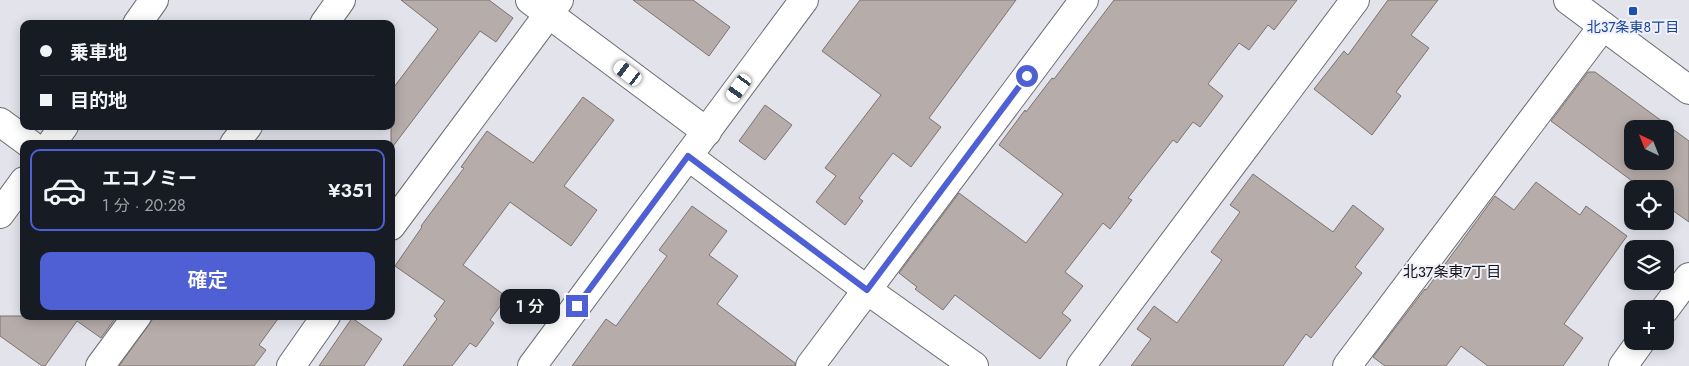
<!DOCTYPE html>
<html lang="ja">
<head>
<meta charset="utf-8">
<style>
	:root { --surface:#171b24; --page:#242831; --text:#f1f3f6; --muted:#9ea1a6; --line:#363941; --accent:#4f5fd4 }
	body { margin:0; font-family:Jost,"Noto Sans JP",sans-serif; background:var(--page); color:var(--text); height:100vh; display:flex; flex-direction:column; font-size:19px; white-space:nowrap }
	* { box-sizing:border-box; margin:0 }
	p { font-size:16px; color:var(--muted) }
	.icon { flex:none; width:28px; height:28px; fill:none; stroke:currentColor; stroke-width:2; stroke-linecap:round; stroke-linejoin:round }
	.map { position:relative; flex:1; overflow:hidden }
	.sheet { position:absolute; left:20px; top:140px; width:375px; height:180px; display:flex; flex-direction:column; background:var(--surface); border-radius:10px; box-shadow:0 2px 12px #0003 }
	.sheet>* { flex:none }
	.top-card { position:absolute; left:20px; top:20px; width:375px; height:110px; border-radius:10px; box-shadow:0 2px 12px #0003; display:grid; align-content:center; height:110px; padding:0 20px; background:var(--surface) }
	.needle { width:32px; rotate:317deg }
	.tools { position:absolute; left:1624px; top:120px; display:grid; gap:10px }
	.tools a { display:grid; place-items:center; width:50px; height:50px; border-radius:10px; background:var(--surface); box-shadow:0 2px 12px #0003; font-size:25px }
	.end { position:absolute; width:22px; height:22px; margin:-11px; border:6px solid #4f5fd4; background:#fff; box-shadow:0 0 0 2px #fff }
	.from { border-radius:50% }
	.bubble { position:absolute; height:35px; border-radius:10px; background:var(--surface); box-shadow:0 2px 12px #0003; font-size:16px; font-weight:600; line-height:35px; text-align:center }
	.car { position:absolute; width:15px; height:30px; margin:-15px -8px; border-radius:6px; box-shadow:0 0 4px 1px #0007; background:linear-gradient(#fff 24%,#345 0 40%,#fff 0 76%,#345 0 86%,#fff 0) }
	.top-card b { display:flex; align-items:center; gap:18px; height:48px; font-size:19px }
	.top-card b+b { border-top:1px solid var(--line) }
	.top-card i { width:12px; height:12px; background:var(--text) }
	ul { padding:9px 0 0; list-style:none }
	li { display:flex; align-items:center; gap:15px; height:82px; margin:0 10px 8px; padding:0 10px; border:2px solid transparent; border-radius:10px }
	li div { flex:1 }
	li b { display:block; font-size:19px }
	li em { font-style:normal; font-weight:600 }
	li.on { border-color:var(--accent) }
	li>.icon { width:45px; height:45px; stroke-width:1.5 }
	.primary-button { display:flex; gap:10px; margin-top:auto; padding:10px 20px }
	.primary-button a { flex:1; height:58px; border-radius:10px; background:var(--accent); color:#fff; font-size:20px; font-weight:600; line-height:58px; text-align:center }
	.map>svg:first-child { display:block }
	.building { fill:#b6aca9; stroke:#7d7371; fill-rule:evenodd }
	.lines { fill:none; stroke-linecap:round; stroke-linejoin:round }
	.minor-casing { stroke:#6c6c74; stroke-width:30 }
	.major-casing { stroke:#6c6c74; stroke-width:30 }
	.minor { stroke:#fff; stroke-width:28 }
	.major { stroke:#fff; stroke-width:28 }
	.route { stroke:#4f5fd4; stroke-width:6 }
	.transit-dot { fill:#1a4fb4; stroke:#f0f0fa; stroke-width:2 }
	.labels { text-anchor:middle; stroke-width:4; stroke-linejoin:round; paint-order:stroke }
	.transit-label { font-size:14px; fill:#164399; stroke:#f0f0fa }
	.neighbourhood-label { font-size:15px; fill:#161619; stroke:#f0f0fa }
</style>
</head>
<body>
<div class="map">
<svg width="1689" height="366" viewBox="0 0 1689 366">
	<rect width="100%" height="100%" fill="#e3e3ec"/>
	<g class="building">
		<polygon points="401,0 489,0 513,18 496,42 480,31 391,149 391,91 438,29"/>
		<polygon points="633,0 693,0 730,27 709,56"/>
		<polygon points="860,0 1016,0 929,118 941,127 911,167 893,153 859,198 863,201 845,225 816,202 836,176 825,168 881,95 822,51"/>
		<polygon points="1114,0 1297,0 1274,30 1268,25 1249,50 1239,43 1208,84 1223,96 1200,127 1193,122 1177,143 1173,140 1128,198 1132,200 1110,229 1103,223 1065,272 1083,286 1062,313 1071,320 1040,359 955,295 943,310 915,289 917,287 899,273 959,193 1026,243 1063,194 999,145 1025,110 1026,112 1052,78 1054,79"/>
		<polygon points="1388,0 1438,0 1411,35 1429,48 1396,92 1401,96 1372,135 1314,89 1344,51 1348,55"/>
		<path d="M1588 72H1595L1689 141V222L1665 205V189H1643L1551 121ZM1632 129H1665V161H1632Z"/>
		<polygon points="583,97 614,120 564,186 597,210 571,246 510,202 463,265 507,297 490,320 494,323 476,347 470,343 452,366 403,366 437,319 434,316 445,301 395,266 422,227 421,226 464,168 461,167 487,131 533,163"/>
		<polygon points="765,105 792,125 765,160 739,141"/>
		<polygon points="1253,174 1333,232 1353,205 1384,229 1355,267 1362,273 1311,338 1306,334 1283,366 1131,366 1151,339 1137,329 1154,306 1177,323 1222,260 1211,252 1240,212 1230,205"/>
		<polygon points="1536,182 1580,215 1586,206 1627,236 1564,324 1583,338 1563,366 1488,366 1461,346 1446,366 1385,366 1373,357 1425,289 1426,290 1495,196 1514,210"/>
		<polygon points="692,206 727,231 709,255 738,276 717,304 795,363 795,366 572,366 606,319 616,326 667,256 659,250"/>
		<polygon points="0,316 117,316 101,338 77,321 45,366 42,366 0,336"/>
		<polygon points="155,316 280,316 259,345 266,350 254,366 119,366"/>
		<polygon points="352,318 382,339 364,366 319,366"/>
	</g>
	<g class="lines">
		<g class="minor-casing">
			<g id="minor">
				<polyline points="530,0 707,132"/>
				<polyline points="137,24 154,0"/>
				<polyline points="324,24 341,0"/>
				<polyline points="0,122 30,144"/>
				<polyline points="51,144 64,126"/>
				<polyline points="234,144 248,126"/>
				<polyline points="688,156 867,290 974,366"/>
				<polyline points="0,214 24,181"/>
				<polyline points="391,226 559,0"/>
				<polyline points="1665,309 1689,277"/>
				<polyline points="100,366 137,316"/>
				<polyline points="291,366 326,316"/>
				<polyline points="532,366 804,0"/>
				<polyline points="810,366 1084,0"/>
				<polyline points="1081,366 1355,0"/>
				<polyline points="1347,366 1603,26"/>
				<polyline points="1623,366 1641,341"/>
			</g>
		</g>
		<g class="major-casing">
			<polyline id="major" points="1568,0 1689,90"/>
		</g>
		<use href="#minor" class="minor"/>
		<use href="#major" class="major"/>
	</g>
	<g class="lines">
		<polyline class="route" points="577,306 688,156 867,290 1027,76"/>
	</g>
	<rect class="transit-dot" x="1628" y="6" width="10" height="10" rx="2.5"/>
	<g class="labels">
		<g class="transit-label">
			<text x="1633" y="32">北37条東8丁目</text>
		</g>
		<g class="neighbourhood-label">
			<text x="1452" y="277">北37条東7丁目</text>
		</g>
	</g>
</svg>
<div class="tools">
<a><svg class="needle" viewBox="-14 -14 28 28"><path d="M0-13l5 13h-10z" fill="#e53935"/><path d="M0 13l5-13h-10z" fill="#9ea1a6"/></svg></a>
<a><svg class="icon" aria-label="locate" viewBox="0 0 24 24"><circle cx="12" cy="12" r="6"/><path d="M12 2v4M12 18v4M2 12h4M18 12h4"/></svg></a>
<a><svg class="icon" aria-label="layers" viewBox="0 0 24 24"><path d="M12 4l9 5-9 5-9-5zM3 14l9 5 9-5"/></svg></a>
<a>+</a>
</div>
<i class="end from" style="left:1027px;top:76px"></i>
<i class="end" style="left:577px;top:306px"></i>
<div class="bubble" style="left:500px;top:289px;width:60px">1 分</div>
<i class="car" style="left:628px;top:73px;rotate:307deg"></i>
<i class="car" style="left:739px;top:88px;rotate:216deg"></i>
<div class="top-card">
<b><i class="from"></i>乗車地</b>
<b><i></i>目的地</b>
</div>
<section class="sheet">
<ul>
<li class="on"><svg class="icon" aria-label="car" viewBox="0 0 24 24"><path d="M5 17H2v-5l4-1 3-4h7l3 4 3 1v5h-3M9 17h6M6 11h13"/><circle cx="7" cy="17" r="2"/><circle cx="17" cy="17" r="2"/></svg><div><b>エコノミー</b><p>1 分 · 20:28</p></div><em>¥351</em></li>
</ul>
<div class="primary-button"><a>確定</a></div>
</section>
</div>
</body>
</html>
